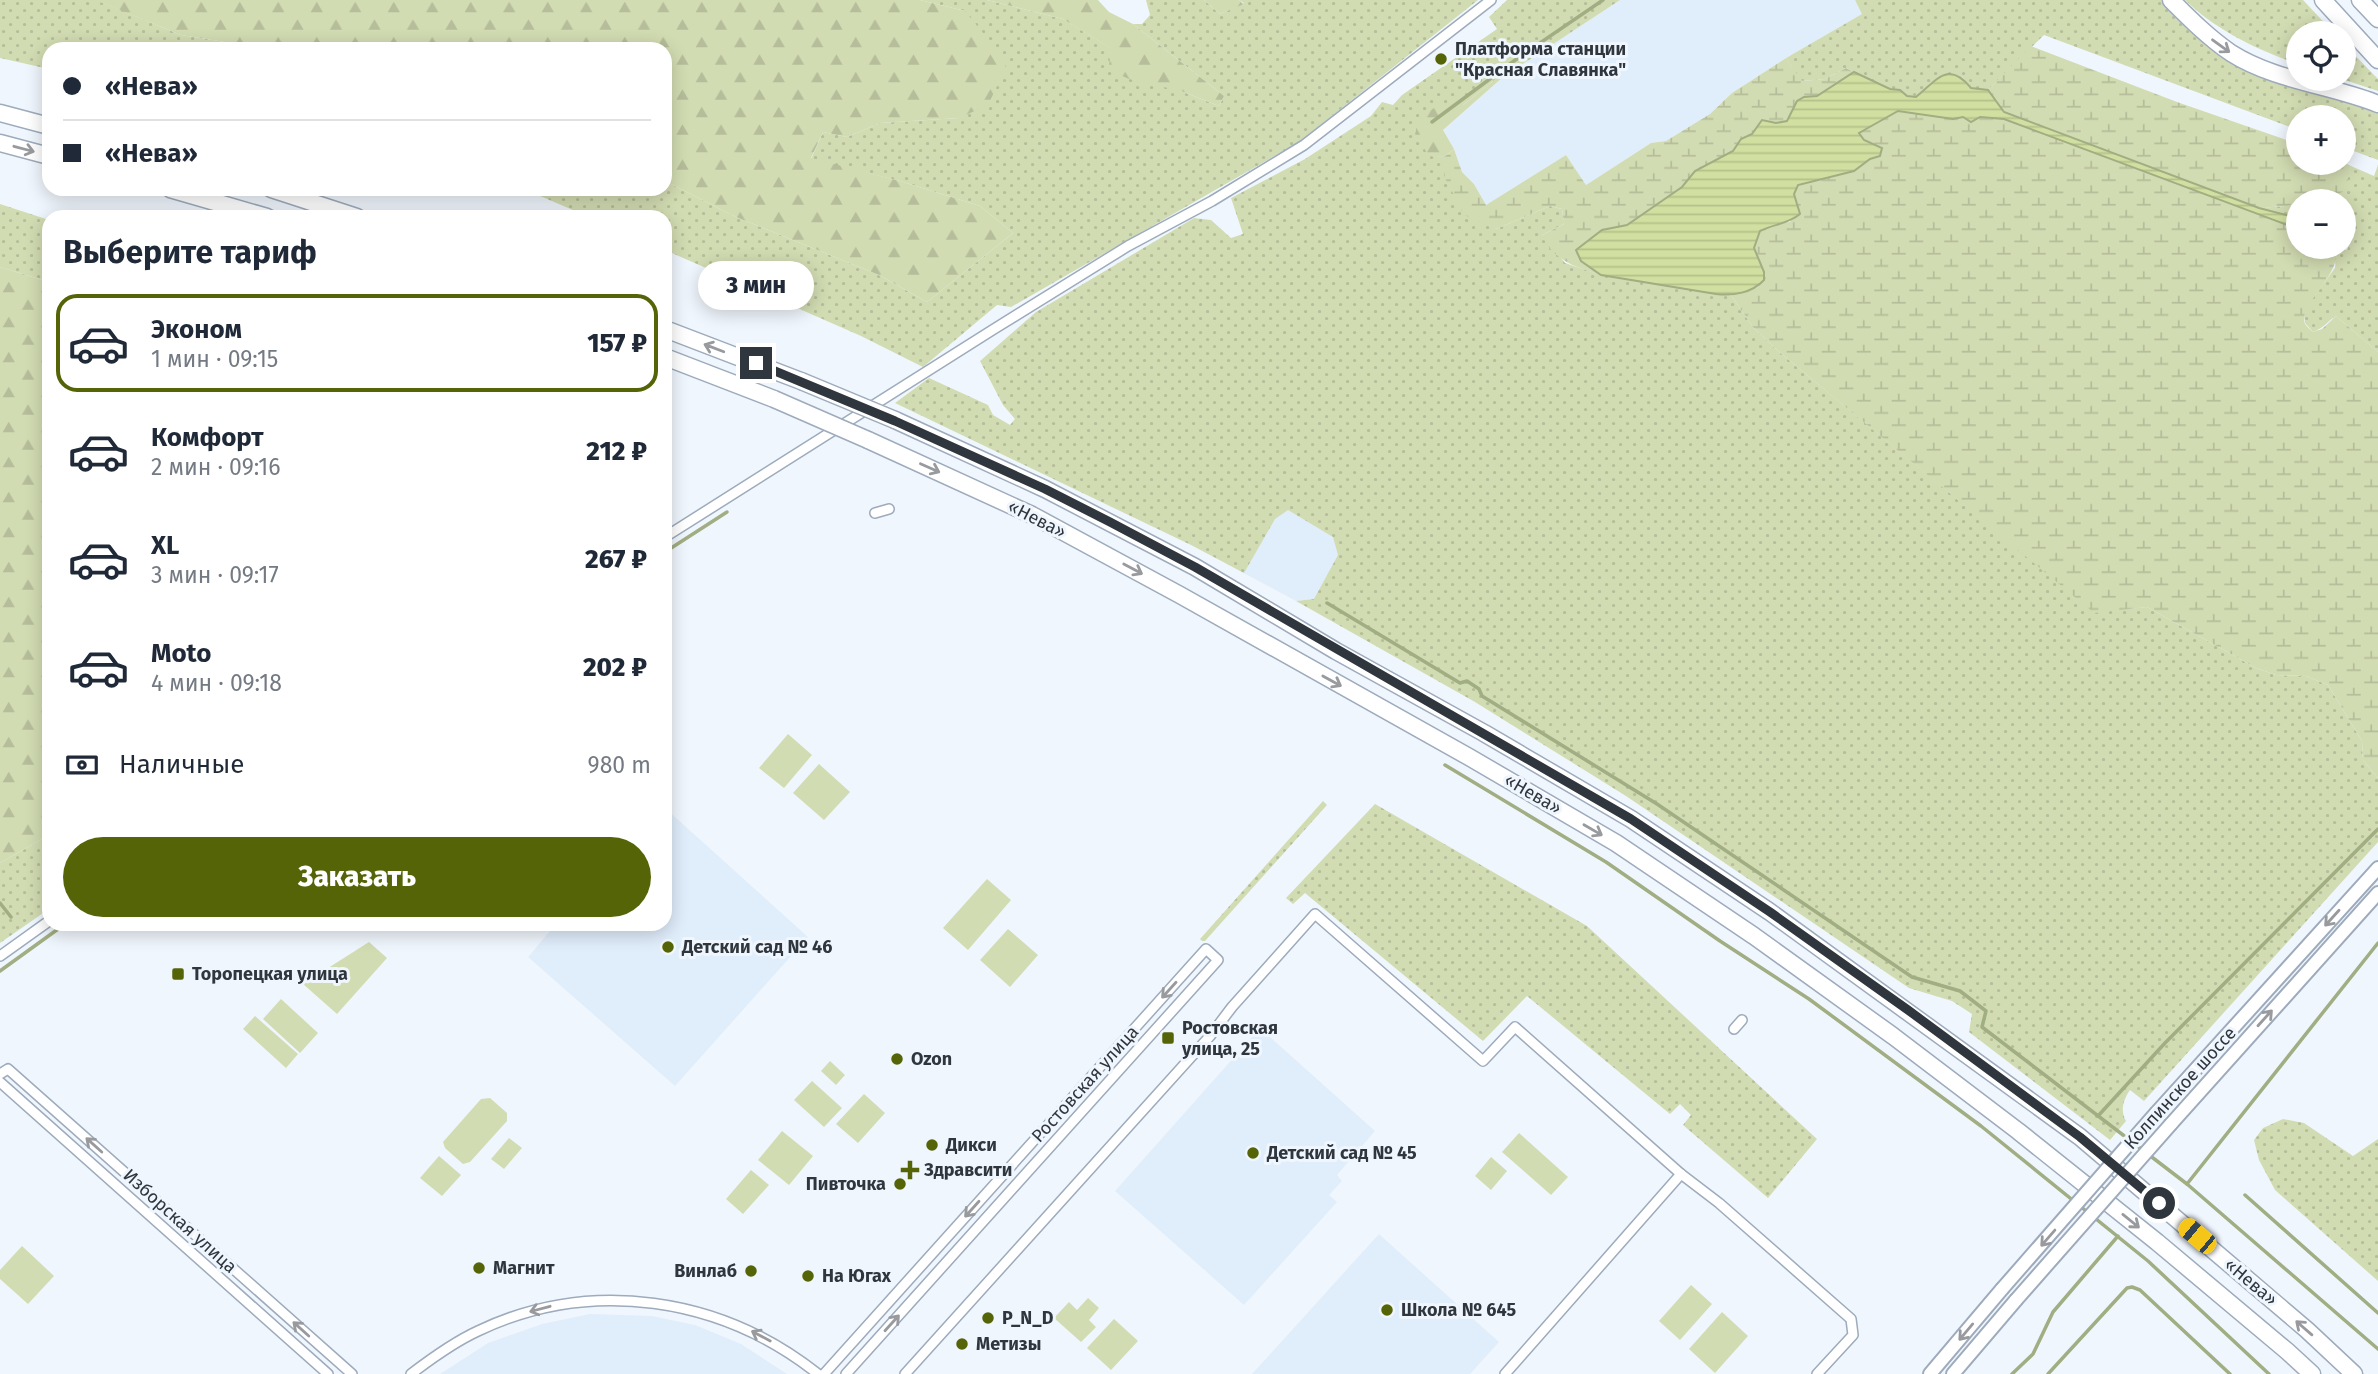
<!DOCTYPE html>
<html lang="ru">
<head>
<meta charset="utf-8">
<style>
	:root { --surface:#fff; --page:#f2f2f3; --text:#1f2937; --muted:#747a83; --line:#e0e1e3; --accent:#566408 }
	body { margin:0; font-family:"Fira Sans",sans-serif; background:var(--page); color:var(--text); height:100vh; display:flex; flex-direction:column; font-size:26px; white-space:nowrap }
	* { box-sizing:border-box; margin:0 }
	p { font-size:23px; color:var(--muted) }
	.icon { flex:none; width:38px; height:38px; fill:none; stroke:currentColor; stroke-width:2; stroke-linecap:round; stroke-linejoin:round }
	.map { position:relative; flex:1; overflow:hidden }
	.sheet { position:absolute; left:42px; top:210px; width:630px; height:721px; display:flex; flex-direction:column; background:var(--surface); border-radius:21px; box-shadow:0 4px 18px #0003 }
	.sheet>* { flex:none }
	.guide { position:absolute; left:42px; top:42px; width:630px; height:154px; border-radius:21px; box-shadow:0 4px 18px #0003; display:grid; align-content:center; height:154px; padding:0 21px; background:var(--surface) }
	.buttons { position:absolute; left:2286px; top:21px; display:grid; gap:14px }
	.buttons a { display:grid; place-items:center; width:70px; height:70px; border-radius:50%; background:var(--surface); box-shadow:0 4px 18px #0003; font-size:35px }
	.end { position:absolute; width:32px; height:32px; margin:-16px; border:9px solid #30363d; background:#fff; box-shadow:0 0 0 4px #fff }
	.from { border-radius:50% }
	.bubble { position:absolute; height:49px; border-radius:24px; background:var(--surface); box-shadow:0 4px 18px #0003; font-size:23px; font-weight:800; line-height:49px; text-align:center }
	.car { position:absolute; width:21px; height:42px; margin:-21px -10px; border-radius:9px; box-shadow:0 0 5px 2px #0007; background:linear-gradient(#f5c518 24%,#345 0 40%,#f5c518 0 76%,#345 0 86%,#f5c518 0) }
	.guide b { display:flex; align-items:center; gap:24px; height:66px; font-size:26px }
	.guide b+b { border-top:2px solid var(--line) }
	.guide i { width:18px; height:18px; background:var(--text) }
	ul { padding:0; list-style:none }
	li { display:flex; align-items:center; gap:21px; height:98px; margin:0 14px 10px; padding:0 7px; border:4px solid transparent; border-radius:21px }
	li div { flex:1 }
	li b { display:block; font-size:26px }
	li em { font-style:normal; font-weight:800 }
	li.current { border-color:var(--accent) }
	li>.icon { width:63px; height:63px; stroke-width:1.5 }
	h2 { padding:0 21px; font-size:32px; line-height:84px }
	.pay { display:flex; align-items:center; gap:18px; height:77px; padding:0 21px; font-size:26px }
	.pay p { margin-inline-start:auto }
	.action { display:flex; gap:14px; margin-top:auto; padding:14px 21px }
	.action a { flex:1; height:80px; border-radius:42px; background:var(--accent); color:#fff; font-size:28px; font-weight:800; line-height:80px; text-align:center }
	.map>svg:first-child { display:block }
	.built { fill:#e0edfb }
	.grass { fill:url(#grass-dots) }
	.forest { fill:url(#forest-firs) }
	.wetland { fill:url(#wetland-marsh) }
	.green { fill:#d2dcb2 }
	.water { fill:url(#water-rules); stroke:#a1ad82; stroke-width:2 }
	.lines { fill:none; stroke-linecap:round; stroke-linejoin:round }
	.stream { stroke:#a1ad82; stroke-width:3.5 }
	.street-casing { stroke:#9dabbc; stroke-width:12 }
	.secondary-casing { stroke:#9dabbc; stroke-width:16 }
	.highway-casing { stroke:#9dabbc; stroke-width:19 }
	.street { stroke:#fff; stroke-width:9 }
	.secondary { stroke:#fff; stroke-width:12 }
	.highway { stroke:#fff; stroke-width:16 }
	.secondary-bridge-casing { stroke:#9dabbc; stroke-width:16; stroke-linecap:butt }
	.highway-bridge-casing { stroke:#9dabbc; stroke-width:19; stroke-linecap:butt }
	.secondary-bridge { stroke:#fff; stroke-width:12 }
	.highway-bridge { stroke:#fff; stroke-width:16 }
	.oneway { stroke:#989a9e }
	.route { stroke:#30363d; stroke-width:9 }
	.poi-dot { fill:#566408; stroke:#f0f6fd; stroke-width:2.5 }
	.labels { text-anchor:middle; stroke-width:6; stroke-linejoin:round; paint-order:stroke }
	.poi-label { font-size:18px; font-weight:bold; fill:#30363d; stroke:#f0f6fd; text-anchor:start }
	.street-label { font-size:18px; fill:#30363d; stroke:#f0f6fd }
</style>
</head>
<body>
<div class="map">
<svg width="2378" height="1374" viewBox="0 0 2378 1374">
	<defs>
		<pattern id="grass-dots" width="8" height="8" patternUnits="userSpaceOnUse" patternTransform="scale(1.75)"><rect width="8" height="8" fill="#d2dcb2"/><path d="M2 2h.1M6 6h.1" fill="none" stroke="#b5bd9a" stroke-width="1.8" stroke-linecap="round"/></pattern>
		<pattern id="forest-firs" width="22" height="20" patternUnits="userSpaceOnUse" patternTransform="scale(1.75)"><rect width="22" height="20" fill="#d2dcb2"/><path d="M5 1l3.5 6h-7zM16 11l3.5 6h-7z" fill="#b5bd9a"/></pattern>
		<pattern id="wetland-marsh" width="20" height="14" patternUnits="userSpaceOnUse" patternTransform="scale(1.75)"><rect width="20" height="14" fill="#d2dcb2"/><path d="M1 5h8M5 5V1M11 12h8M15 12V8" fill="none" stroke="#b5bd9a"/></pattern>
		<pattern id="water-rules" width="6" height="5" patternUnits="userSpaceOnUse" patternTransform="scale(1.75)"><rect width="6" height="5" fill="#d1e0a0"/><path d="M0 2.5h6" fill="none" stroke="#b4c18b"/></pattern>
	</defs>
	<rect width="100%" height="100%" fill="#f0f6fd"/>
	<g class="built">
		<polygon points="1620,0 1855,0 1862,14 1786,58 1732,93 1710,114 1666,141 1651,143 1586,185 1566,155 1486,205 1474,184 1462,172 1454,149 1443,130 1503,77"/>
		<polygon points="1237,479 1369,499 1316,599 1296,601 1225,563 1246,531"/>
		<polygon points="665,808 808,937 675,1086 528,957 556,924 665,924"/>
		<polygon points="1260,1028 1375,1131 1337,1175 1342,1181 1329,1195 1337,1202 1244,1305 1115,1191"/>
		<polygon points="1379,1234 1499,1342 1470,1374 1252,1374"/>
		<polygon points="590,1314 652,1316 695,1325 741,1344 787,1374 440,1374 488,1343 542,1324"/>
	</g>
	<g class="grass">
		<polygon points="0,0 100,0 101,2 181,35 268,49 49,49 49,69 0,58"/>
		<polygon points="920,0 987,0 1063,19 1181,91 1219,106 1224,96 1133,24 1142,24 1150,15 1146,0 1204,0 1220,14 1244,3 1239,0 1478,0 1299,142 1011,307 997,305 923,367 861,336 665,250 665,217 589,217 524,189 665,189 665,181 736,217 879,275 927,302 1013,233 980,206 900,181 811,159 823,132 847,137 880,123 959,118 965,11"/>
		<path d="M1507 0H1620L1503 77 1501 75 1463 105H1440L1429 155 1444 157V176L1496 229 1550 206 1562 209 1564 224 1542 235 1565 263 1601 275 1731 295 1753 327 1778 351 2094 612 2147 607 2256 668 2276 675 2306 676 2328 685 2362 741 2363 760 2378 778V842L2144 1101 2130 1090C2123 1100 2120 1111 2126 1121L2110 1140 1969 1032 1972 1014 1952 1001 1909 988 1626 796 1475 702 1296 601 1314 599 1338 555 1333 537 1288 510 1275 519 1244 573 1191 545 895 403 929 378 988 405 993 415 1010 425 1015 419 1003 405 980 361 1036 312 1194 218 1211 220 1231 238 1243 234 1231 198 1305 159 1371 116 1382 102 1393 105 1402 95 1497 29 1489 17Z"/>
		<polygon points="1855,0 2163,0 2206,42 2378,111 2378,160 2343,147 2343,117 2298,117 2298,130 2044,35 1988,90 1971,88 1962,77 1942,75 1917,97 1907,96 1900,90 1890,89 1846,68 1825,79 1801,81 1786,58 1862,14"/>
		<path d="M2185 0H2303L2334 33H2298V64C2257 50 2216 30 2185 0Z"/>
		<polygon points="2343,43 2378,79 2378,91 2342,79"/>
		<path d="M2378 165V352L2336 316C2327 322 2322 329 2313 332L2305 323 2304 315 2307 306 2335 268 2337 249 2335 247 2347 250 2352 238 2343 233V201H2320L2344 191 2351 166 2374 176Z"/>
		<polygon points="0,204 49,220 49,282 0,267"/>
		<polygon points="2298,205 2298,218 2259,208"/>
		<polygon points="1323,801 1327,805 1205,941 1202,941 1200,939"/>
		<polygon points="1375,804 1587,926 1817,1139 1768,1198 1683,1125 1691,1115 1680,1104 1670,1114 1527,996 1483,1041 1305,893 1293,904 1286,898"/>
		<polygon points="49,835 49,909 0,943 0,863"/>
		<polygon points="2283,1119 2304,1123 2353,1156 2378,1139 2378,1281 2275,1190 2259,1160 2254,1140 2263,1128"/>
	</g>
	<g class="forest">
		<polygon points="100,0 920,0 965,11 991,43 1006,67 988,105 959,118 880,123 847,137 823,132 811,158 900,181 980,206 1013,233 927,302 879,275 736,217 665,181 665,49 268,49 181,35 100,2"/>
		<polygon points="987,0 1098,0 1109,12 1133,24 1224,96 1219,106 1181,91 1129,79 1109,70 1110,48 1063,19"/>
		<polygon points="1204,0 1239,0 1244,4 1220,14"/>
		<polygon points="1501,75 1503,77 1443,130 1454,149 1444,157 1429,156 1415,134 1421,115 1440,105 1463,105"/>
		<polygon points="0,267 49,282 49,835 0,863"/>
	</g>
	<g class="wetland">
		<polygon points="2031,46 2177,102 2298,144 2298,163 2343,162 2351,166 2345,191 2320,201 2298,201 2298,205 2259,208 2004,112 1988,90"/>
		<path d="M1786 58 1802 81 1825 79 1846 68 1854 72 1817 96 1804 97 1797 101 1787 121 1776 123 1762 121 1752 134 1741 139 1733 151 1695 171 1682 187 1627 225 1602 230 1581 262 1601 275C1576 267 1553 261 1542 235L1564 224 1562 209 1550 206 1496 229 1464 215 1444 176V157L1454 149 1462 172 1474 184 1486 205 1566 155 1586 185 1651 143 1666 141 1710 114 1732 93Z"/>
		<path d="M1898 111 1953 119 1963 117 2004 119 2298 229V247H2335L2337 249C2339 278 2297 306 2305 324 2307 327 2310 329 2313 332L2322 329 2336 316 2378 352V778L2363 760 2362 741 2328 685 2306 676 2276 675 2256 668 2147 607 2094 613 1778 351 1753 327 1731 295 1758 287 1764 272 1754 248 1760 231 1776 223 1790 222 1798 204 1794 193 1798 185 1854 171 1870 159 1879 156 1881 147 1864 140 1859 133Z"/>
	</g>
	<g class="green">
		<polygon points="788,734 812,755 784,788 759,768"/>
		<polygon points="819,764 850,792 824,820 793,793"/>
		<polygon points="987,879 1011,900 968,950 943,928"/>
		<polygon points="1008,929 1038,955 1010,987 980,960"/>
		<polygon points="369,942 387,958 337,1014 303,984"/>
		<polygon points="281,999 318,1033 300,1053 263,1019"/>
		<polygon points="255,1016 298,1054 286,1068 243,1029"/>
		<polygon points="830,1061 845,1075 836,1085 821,1071"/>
		<polygon points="812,1081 842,1108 824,1127 794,1100"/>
		<polygon points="864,1094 885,1113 858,1143 836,1124"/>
		<polygon points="490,1098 507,1113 507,1121 470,1162 463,1164 445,1148 443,1142 481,1099"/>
		<polygon points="782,1131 813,1156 789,1185 758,1160"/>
		<polygon points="1519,1133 1568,1177 1551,1195 1502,1152"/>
		<polygon points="509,1138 522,1148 504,1169 491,1159"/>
		<polygon points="439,1156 461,1175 442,1196 420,1178"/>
		<polygon points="1491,1157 1507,1171 1491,1190 1475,1176"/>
		<polygon points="751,1170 769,1185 743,1214 726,1199"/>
		<polygon points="22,1246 54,1276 28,1304 0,1279 0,1270"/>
		<polygon points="1691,1285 1712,1304 1680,1340 1659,1321"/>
		<polygon points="1088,1298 1099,1308 1089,1320 1096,1327 1081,1342 1054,1318 1069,1302 1077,1310"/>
		<polygon points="1722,1312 1748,1336 1715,1373 1689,1349"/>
		<polygon points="1114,1319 1138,1341 1111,1370 1087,1348"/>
	</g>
	<path class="water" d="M1854 72 1890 89 1900 90 1907 96 1916 97C1937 80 1948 60 1971 88L1988 90 2004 112 2259 208 2298 218V229L2004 119 1980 117 1971 122 1963 117 1953 119 1898 111 1859 133 1864 140 1882 148 1880 156 1870 159 1854 171 1798 185 1794 194 1800 214C1788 224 1774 224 1760 231L1754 248 1764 272V280C1752 293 1733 296 1716 294L1601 275 1581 261 1576 250 1602 230 1627 225 1682 187 1695 171 1733 151 1741 139 1752 134 1762 120 1776 123 1787 121 1797 101 1804 97 1817 96Z"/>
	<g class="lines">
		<g class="stream">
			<polyline points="1432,122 1518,58 1603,0"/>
			<polyline points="665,552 727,512"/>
			<polyline points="1327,603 1460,683 1467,681 1479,689 1482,696 1657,804 1912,977 1960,991 1986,1011 1982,1027 2187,1184 2378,1349"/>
			<polyline points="1445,765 1606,862 1720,941 1809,999 1981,1126 2148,1261 2269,1374"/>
			<polyline points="0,903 11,917"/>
			<polyline points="0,971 65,924"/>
			<polyline points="2098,1116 2165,1043 2378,829"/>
			<polyline points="2187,1184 2378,943"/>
			<polyline points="2245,1195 2378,1313"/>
			<polyline points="2012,1374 2033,1354 2053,1312 2118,1236"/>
			<polyline points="2048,1374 2127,1288 2132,1287 2140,1290 2230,1374"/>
		</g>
		<g class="street-casing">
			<g id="street">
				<polyline points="875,513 889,509"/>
				<polyline points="665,537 994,329 1128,246 1212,201 1304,145 1491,0"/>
				<polyline points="0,956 49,921"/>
				<polyline points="1734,1029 1742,1020"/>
				<polyline points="0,1074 8,1069 352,1374"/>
				<polyline points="0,1082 328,1374"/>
				<path d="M411 1374C432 1358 454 1342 478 1331 591 1277 721 1297 818 1374"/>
				<polyline points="824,1374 1206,949 1218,960 846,1374"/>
				<polyline points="905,1374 1210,1036 1232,1007 1315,914 1483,1061 1515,1027 1681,1174 1719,1203 1851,1319 1853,1335 1817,1374"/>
				<polyline points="1505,1374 1681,1174"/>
			</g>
		</g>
		<g class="secondary-casing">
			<g id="secondary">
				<polyline points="2157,1112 2378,868"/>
				<polyline points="2171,1124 2378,893"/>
				<polyline points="1930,1374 2002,1289"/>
				<polyline points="1953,1374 2016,1300"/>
			</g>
		</g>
		<g class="highway-casing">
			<g id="highway">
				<path d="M2171 0C2190 19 2209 38 2231 53 2275 81 2331 85 2378 104"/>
				<polyline points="2323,0 2378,60"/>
				<polyline points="2360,0 2378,19"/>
				<polyline points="0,113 49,126"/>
				<polyline points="0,143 49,156"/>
				<polyline points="170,189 267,217"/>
				<polyline points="271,189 357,217"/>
				<polyline points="665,329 801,381"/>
				<polyline points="665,357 774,399"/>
				<polyline points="895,420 1045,489 1195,567 1336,651 1484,733 1631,819 1770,912 2080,1137 2307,1330 2354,1374"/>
				<polyline points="868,440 1032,515 1180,595 1469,757 1616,843 1754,936 1893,1036 2018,1131 2157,1242 2287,1351 2312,1374"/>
			</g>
		</g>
		<use href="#street" class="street"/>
		<use href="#secondary" class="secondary"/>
		<use href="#highway" class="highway"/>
		<g class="secondary-bridge-casing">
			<g id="secondary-bridge">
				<polyline points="2002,1289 2157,1112"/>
				<polyline points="2016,1300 2171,1124"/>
			</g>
		</g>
		<g class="highway-bridge-casing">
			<g id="highway-bridge">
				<polyline points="801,381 895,420"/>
				<polyline points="774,399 868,440"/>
			</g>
		</g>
		<use href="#secondary-bridge" class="secondary-bridge"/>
		<use href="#highway-bridge" class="highway-bridge"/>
	</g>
	<defs><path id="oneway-shaft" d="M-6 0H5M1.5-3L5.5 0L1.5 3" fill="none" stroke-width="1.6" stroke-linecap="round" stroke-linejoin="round" transform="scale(1.75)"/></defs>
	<g class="oneway">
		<use href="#oneway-shaft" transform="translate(2221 46) rotate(36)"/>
		<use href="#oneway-shaft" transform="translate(24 149) rotate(15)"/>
		<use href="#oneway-shaft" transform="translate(714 348) rotate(-159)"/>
		<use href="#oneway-shaft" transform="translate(930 468) rotate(24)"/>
		<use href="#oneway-shaft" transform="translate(1133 569) rotate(28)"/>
		<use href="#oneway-shaft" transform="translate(1332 681) rotate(29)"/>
		<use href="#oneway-shaft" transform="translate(1593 830) rotate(30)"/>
		<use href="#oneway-shaft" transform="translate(2332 918) rotate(132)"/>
		<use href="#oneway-shaft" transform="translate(1169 990) rotate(132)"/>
		<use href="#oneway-shaft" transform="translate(2265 1018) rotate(-48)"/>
		<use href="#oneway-shaft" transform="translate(94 1145) rotate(-138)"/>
		<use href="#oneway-shaft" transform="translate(972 1209) rotate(132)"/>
		<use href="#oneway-shaft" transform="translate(2131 1221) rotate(39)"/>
		<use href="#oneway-shaft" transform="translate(2048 1238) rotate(131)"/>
		<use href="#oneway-shaft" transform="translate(540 1309) rotate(165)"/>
		<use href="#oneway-shaft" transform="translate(892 1323) rotate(-48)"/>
		<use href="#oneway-shaft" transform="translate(2304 1328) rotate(-139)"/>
		<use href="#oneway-shaft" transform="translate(301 1329) rotate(-138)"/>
		<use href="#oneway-shaft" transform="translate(1966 1332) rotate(130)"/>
		<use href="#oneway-shaft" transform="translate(761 1336) rotate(-152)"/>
	</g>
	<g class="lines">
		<polyline class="route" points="756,363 895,421 1045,489 1110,522 1195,567 1631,819 1770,912 1908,1010 2080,1137 2159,1203"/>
	</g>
	<g class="poi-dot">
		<circle cx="1441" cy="59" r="7"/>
		<circle cx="668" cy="947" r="7"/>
		<rect x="171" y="967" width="14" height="14" rx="3.5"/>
		<rect x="1161" y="1031" width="14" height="14" rx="3.5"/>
		<circle cx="897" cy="1059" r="7"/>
		<circle cx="932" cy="1145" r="7"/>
		<circle cx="1253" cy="1153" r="7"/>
		<path d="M906.5 1159.5h7v7h7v7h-7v7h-7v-7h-7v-7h7z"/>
		<circle cx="900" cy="1184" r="7"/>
		<circle cx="479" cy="1268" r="7"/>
		<circle cx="751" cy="1271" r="7"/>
		<circle cx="808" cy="1276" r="7"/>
		<circle cx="1387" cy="1310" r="7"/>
		<circle cx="988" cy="1318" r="7"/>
		<circle cx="962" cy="1344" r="7"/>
	</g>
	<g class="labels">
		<g class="poi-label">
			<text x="1455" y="55">Платформа станции<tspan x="1455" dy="21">"Красная Славянка"</tspan></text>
			<text x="682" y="953">Детский сад № 46</text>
			<text x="192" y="980">Торопецкая улица</text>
			<text x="1182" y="1034">Ростовская<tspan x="1182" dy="21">улица, 25</tspan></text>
			<text x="911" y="1065">Ozon</text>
			<text x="946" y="1151">Дикси</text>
			<text x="1267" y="1159">Детский сад № 45</text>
			<text x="924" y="1176">Здравсити</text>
			<text x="886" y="1190" text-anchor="end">Пивточка</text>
			<text x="493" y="1274">Магнит</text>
			<text x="737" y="1277" text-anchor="end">Винлаб</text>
			<text x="822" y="1282">На Югах</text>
			<text x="1401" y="1316">Школа № 645</text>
			<text x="1002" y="1324">P_N_D</text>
			<text x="976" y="1350">Метизы</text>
		</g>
		<g class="street-label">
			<text transform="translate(1037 519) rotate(27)" y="6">«Нева»</text>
			<text transform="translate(1533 794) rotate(30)" y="6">«Нева»</text>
			<text transform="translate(1085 1084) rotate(-48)" y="6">Ростовская улица</text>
			<text transform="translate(2180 1088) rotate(-48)" y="6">Колпинское шоссе</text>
			<text transform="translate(180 1221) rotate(42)" y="6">Изборская улица</text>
			<text transform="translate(2251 1282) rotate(40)" y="6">«Нева»</text>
		</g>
	</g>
</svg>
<div class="buttons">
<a><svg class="icon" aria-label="locate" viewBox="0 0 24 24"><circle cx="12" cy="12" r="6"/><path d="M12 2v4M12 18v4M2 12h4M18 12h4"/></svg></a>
<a>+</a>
<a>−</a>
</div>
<i class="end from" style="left:2159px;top:1203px"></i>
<i class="end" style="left:756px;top:363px"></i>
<div class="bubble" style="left:698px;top:261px;width:116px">3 мин</div>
<i class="car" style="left:2197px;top:1236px;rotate:310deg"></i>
<div class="guide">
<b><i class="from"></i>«Нева»</b>
<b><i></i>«Нева»</b>
</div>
<section class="sheet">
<h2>Выберите тариф</h2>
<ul>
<li class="current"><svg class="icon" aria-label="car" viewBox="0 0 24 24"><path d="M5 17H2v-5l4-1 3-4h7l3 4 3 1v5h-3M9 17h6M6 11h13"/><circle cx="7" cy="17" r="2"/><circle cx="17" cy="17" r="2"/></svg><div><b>Эконом</b><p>1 мин · 09:15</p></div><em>157 ₽</em></li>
<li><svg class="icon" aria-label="car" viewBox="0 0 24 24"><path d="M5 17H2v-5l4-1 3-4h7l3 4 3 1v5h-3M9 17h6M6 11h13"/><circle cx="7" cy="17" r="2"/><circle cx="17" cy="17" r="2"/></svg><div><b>Комфорт</b><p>2 мин · 09:16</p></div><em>212 ₽</em></li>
<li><svg class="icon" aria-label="car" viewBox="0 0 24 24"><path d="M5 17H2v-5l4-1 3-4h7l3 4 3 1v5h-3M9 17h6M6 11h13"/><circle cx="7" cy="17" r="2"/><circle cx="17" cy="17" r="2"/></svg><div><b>XL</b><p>3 мин · 09:17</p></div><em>267 ₽</em></li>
<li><svg class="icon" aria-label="car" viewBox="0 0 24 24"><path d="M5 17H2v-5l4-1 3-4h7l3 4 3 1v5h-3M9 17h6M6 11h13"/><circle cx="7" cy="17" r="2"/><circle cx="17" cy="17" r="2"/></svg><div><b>Moto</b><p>4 мин · 09:18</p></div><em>202 ₽</em></li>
</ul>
<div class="pay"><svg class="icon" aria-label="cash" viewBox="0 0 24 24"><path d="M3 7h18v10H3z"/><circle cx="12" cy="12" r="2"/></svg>Наличные<p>980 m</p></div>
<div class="action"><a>Заказать</a></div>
</section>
</div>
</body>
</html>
